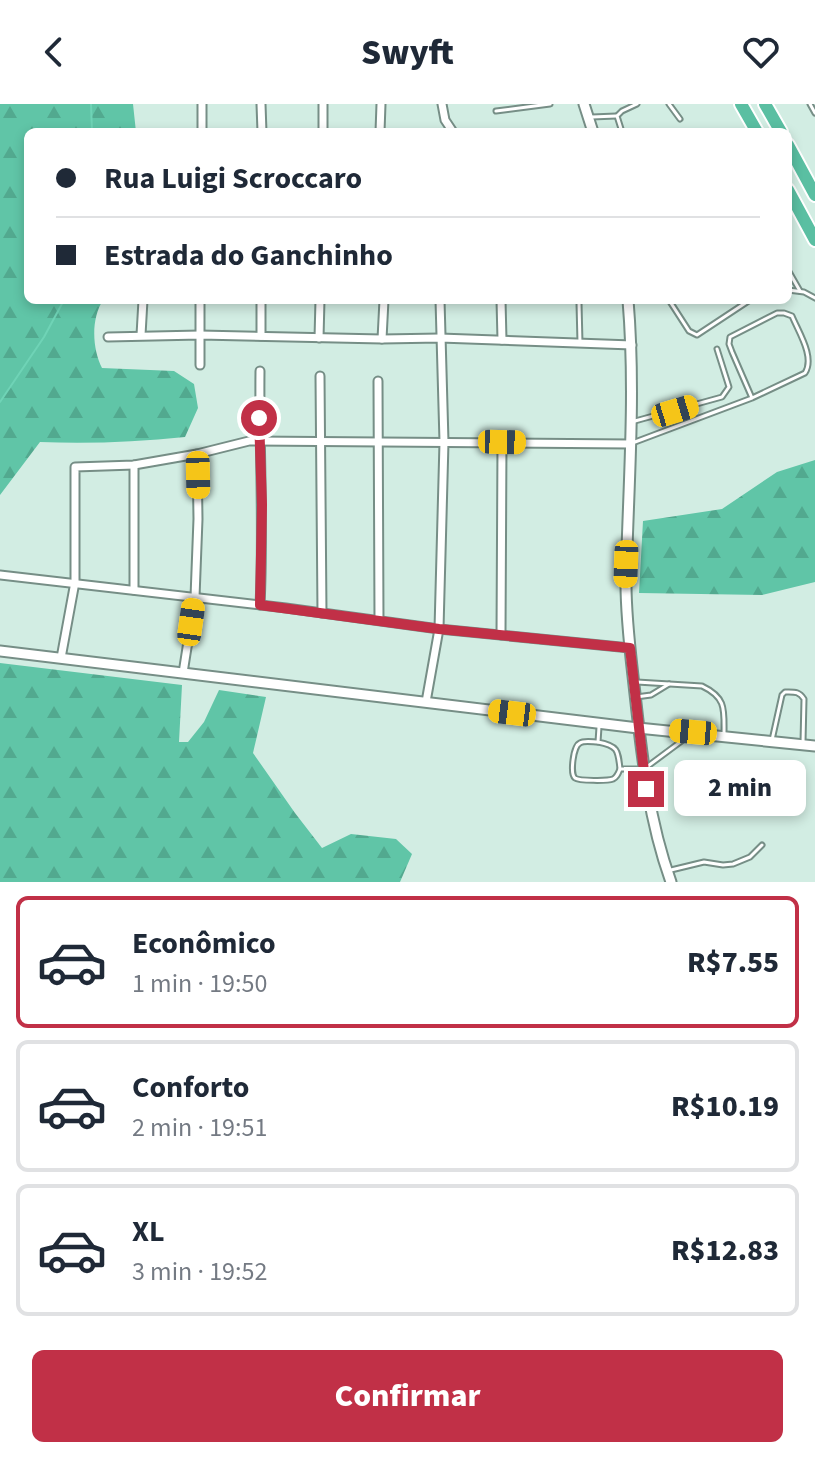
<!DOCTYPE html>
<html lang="pt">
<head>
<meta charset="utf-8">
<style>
	:root { --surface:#fff; --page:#f2f2f3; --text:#1f2937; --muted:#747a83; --line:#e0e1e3; --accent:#c13047 }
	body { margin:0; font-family:"Source Sans 3",sans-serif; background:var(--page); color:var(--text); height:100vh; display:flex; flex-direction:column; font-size:30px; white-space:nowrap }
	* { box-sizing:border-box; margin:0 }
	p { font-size:26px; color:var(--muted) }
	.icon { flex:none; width:44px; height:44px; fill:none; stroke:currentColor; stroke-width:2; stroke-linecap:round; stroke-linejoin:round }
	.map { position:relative; height:778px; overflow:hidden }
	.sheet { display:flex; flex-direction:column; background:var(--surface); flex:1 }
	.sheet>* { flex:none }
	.hud { position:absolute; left:24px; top:24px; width:768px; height:176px; border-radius:12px; box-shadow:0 4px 12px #0003; display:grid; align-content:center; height:176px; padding:0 32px; background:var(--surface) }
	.end { position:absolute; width:36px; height:36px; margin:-18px; border:10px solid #c13047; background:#fff; box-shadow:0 0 0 4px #fff }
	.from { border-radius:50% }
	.bubble { position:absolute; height:56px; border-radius:12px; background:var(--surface); box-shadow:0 4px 12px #0003; font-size:26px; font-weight:800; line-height:56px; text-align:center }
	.car { position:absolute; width:24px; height:48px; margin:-24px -12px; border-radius:10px; box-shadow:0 0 6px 2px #0007; background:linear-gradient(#f5c518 24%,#345 0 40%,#f5c518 0 76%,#345 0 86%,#f5c518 0) }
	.hud b { display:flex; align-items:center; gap:28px; height:76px; font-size:30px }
	.hud b+b { border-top:2px solid var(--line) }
	.hud i { width:20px; height:20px; background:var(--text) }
	ul { padding:14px 0 0; list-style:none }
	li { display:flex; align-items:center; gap:24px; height:132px; margin:0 16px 12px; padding:0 16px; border:4px solid var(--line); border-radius:12px }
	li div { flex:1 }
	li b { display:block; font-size:30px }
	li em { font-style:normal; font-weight:800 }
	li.active { border-color:var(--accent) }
	li>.icon { width:72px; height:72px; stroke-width:1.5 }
	.button { display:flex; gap:16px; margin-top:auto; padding:16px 32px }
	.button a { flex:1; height:92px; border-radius:12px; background:var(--accent); color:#fff; font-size:32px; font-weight:800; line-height:92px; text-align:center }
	header { display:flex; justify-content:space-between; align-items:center; height:104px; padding:0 32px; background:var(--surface); font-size:36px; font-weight:800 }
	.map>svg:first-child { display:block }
	.forest { fill:url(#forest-firs) }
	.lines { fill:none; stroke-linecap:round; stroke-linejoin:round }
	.stream { stroke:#6fd3b6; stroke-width:2 }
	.lane-casing { stroke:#768e86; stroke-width:7 }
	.street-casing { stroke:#768e86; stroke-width:11 }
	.secondary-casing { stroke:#768e86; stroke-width:13 }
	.highway-casing { stroke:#fff; stroke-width:16 }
	.lane { stroke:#fff; stroke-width:3 }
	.street { stroke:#fff; stroke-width:7 }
	.secondary { stroke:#fff; stroke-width:9 }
	.highway { stroke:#5abfa2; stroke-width:12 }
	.route { stroke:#c13047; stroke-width:10 }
</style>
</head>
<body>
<header><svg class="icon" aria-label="back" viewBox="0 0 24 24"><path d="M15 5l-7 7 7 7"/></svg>Swyft<svg class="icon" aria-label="heart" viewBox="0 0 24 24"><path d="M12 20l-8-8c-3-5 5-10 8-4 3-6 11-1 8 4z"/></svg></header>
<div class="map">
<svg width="815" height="778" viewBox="0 0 815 778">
	<defs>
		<pattern id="forest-firs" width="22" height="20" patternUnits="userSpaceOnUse" patternTransform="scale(2)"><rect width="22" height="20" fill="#60c5a7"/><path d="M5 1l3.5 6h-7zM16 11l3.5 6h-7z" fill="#52a98f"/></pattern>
	</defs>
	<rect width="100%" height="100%" fill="#d2ede3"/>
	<g class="forest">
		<path d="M0 0H133L136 28H28V196H103C91 215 92 244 102 264L174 267 194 280 198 304 185 333C136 338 88 340 40 338L0 391Z"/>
		<polygon points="815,356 815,478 762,491 639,489 643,417 722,405 777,368"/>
		<polygon points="0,559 182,581 179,638 188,638 204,618 219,586 266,593 253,649 295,709 322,744 351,730 396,735 412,750 400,778 0,778"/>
	</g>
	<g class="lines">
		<g class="stream">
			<polyline points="91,0 92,28"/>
			<polyline points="0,298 44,233 64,196"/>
		</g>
		<g class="lane-casing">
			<g id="lane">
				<polyline points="669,0 680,15"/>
				<polyline points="810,0 815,9"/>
				<polyline points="496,7 550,0"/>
				<polyline points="592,13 616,12"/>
				<polyline points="622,28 617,12 622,7 637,0"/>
				<polyline points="788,166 800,187"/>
				<polyline points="788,186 804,188 815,194"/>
				<polyline points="669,196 689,227 697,231 750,196"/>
				<polyline points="579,199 580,239"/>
				<polyline points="635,317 722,293 729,283 717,245"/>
				<path d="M635 338 752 294 805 269C815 253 799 229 792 212L784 209H777L730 233 729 240 732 248 752 294"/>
				<path d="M637 578 702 582C727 594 724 606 724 631"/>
				<polyline points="636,593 651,591 669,580"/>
				<path d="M599 623 598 638C618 642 618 646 620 665H641"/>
				<path d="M772 636 782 591 785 588C794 588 799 587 804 595L803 638"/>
				<path d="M598 638C593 638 584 636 580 639 573 642 570 670 575 674 579 677 608 677 613 675 617 673 618 670 620 665"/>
				<polyline points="648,662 687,633"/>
				<polyline points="671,766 704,758 723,761 733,760 750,753 762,741"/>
			</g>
		</g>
		<g class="street-casing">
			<g id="street">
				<polyline points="261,0 262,28"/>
				<polyline points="442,0 445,16 453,28"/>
				<polyline points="202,28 202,0"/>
				<polyline points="323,28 323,0"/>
				<polyline points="380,28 381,0"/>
				<polyline points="200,196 200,261"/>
				<polyline points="261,196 261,232"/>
				<polyline points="501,196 502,236"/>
				<polyline points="141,231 143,196"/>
				<polyline points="108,233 200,231 382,235 440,234 632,241"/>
				<polyline points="319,234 320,196"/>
				<polyline points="382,235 384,196"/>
				<path d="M260 267C259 345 264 423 260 501"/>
				<polyline points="320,272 322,509"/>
				<polyline points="378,277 379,516"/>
				<polyline points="134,361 134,486"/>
				<polyline points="0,471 286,504 439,525 630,544"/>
				<polyline points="501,531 502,338"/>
				<polyline points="61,554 75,478 75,363 134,361 197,350 249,337 631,340"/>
				<polyline points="183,569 195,493 198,415 197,350"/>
				<polyline points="426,598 439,525 444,338 440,196"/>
			</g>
		</g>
		<g class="secondary-casing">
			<g id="secondary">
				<polyline points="584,0 593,28"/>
				<path d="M628 196C636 291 628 385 626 480 626 517 631 553 635 590 642 654 649 717 671 778"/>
				<polyline points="0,547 638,624 815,642"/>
			</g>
		</g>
		<g class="highway-casing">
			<g id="highway">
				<polyline points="741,0 757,28"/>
				<polyline points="765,0 781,28"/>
				<polyline points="788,41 815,91"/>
				<polyline points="788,86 815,136"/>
			</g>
		</g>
		<use href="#lane" class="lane"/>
		<use href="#street" class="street"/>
		<use href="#secondary" class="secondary"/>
		<use href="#highway" class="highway"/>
	</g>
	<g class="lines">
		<polyline class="route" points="259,314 262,401 260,501 439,525 630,544 646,685"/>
	</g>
</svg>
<i class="end from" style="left:259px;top:314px"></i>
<i class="end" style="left:646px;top:685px"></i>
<div class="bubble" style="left:674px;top:656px;width:132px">2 min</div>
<i class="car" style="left:675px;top:307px;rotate:73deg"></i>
<i class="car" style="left:502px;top:338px;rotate:91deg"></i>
<i class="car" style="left:198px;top:371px;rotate:179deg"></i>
<i class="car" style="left:626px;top:460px;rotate:182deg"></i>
<i class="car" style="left:191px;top:518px;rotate:8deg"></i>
<i class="car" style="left:512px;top:609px;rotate:277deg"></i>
<i class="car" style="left:693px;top:628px;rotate:275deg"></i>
<div class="hud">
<b><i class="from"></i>Rua Luigi Scroccaro</b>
<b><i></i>Estrada do Ganchinho</b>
</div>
</div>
<section class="sheet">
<ul>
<li class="active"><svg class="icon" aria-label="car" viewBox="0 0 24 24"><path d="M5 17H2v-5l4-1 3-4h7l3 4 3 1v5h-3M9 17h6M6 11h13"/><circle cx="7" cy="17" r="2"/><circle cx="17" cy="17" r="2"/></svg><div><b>Econômico</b><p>1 min · 19:50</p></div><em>R$7.55</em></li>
<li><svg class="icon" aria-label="car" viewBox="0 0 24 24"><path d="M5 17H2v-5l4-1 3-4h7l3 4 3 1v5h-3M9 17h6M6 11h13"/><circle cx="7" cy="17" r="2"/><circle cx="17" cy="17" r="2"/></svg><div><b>Conforto</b><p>2 min · 19:51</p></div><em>R$10.19</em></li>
<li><svg class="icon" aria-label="car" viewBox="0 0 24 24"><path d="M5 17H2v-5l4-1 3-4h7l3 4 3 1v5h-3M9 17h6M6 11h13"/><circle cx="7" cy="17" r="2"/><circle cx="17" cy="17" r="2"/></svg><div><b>XL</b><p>3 min · 19:52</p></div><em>R$12.83</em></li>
</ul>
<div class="button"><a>Confirmar</a></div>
</section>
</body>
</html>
